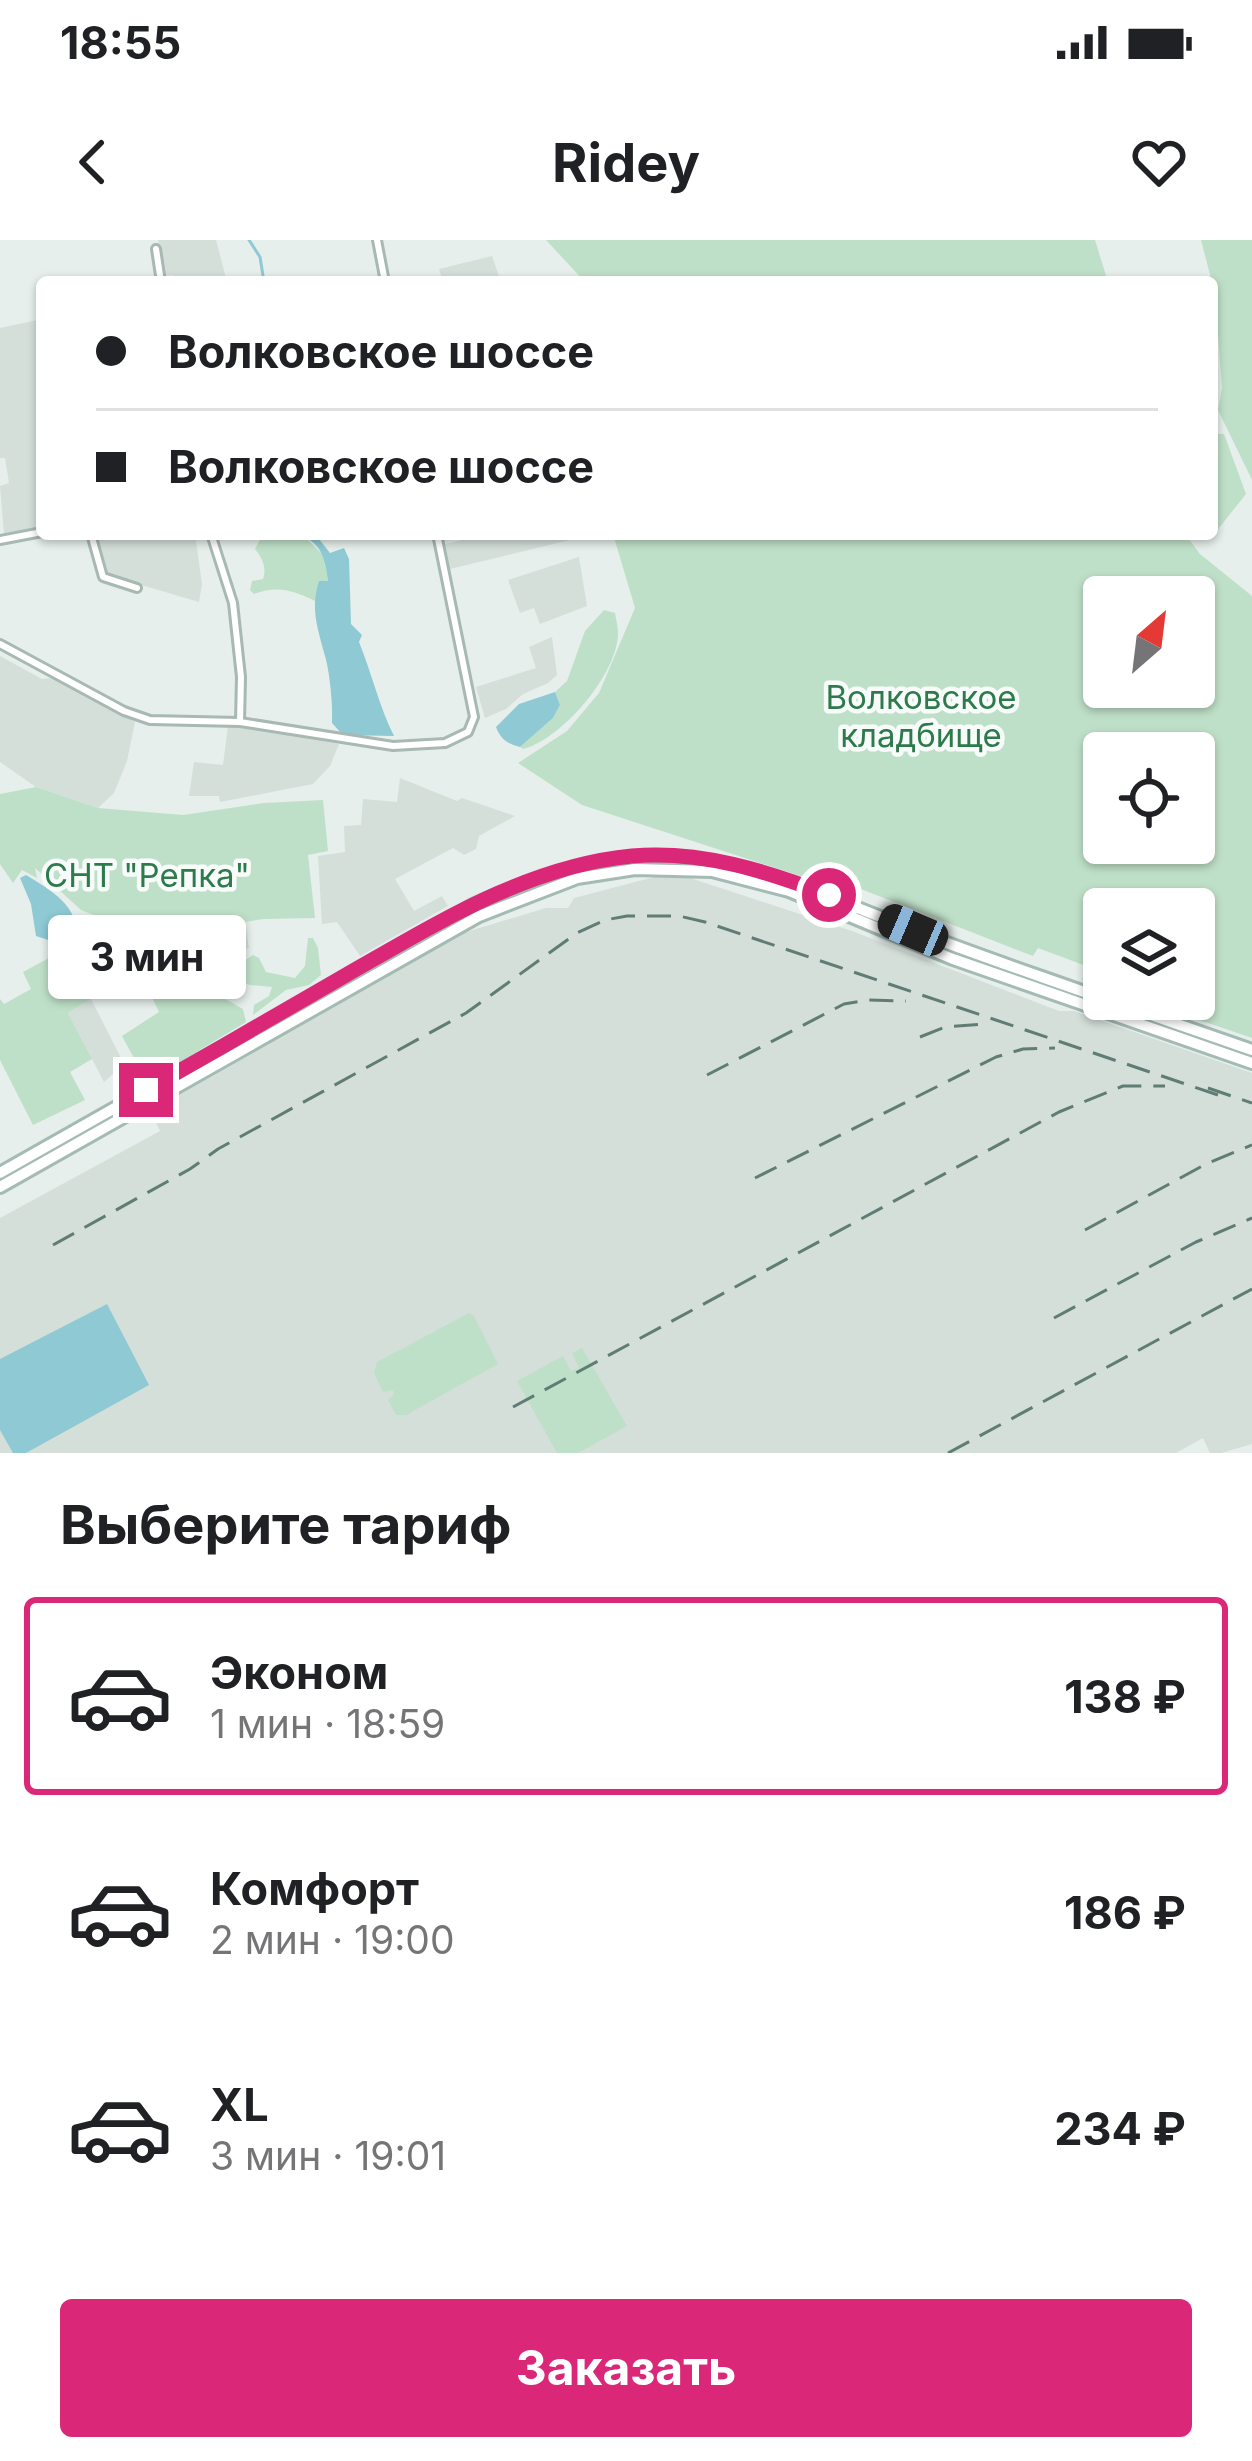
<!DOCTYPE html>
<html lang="ru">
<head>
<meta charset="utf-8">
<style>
	:root { --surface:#fff; --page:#f6f6f6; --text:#202124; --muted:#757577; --line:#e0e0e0; --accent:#db2777 }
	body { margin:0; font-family:Inter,sans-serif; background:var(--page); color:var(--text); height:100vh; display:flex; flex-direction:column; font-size:45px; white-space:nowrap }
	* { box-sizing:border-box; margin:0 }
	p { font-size:39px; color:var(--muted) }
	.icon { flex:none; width:66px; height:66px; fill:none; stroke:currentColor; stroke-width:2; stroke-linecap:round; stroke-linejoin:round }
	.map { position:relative; height:1213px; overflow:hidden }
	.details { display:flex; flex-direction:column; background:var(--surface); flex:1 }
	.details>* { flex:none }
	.guide { position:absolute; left:36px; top:36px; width:1182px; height:264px; border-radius:12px; box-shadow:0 3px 9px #0004; display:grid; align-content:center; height:264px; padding:0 60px; background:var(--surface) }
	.needle { width:78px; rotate:28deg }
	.buttons { position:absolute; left:1083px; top:336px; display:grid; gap:24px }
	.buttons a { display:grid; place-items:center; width:132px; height:132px; border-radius:12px; background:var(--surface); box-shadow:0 3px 9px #0004; font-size:60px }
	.end { position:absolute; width:54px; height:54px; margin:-27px; border:15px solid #db2777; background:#fff; box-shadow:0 0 0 6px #fff }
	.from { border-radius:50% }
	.bubble { position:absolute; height:84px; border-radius:12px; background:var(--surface); box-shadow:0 3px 9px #0004; font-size:39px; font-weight:700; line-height:84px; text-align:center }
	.car { position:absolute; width:36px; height:72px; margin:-36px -18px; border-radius:15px; box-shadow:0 0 9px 3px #0007; background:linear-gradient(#222 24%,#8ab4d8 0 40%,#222 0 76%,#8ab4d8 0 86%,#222 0) }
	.guide b { display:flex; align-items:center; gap:42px; height:114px; font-size:45px }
	.guide b+b { border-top:3px solid var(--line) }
	.guide i { width:30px; height:30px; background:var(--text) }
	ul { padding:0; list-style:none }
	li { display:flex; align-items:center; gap:36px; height:198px; margin:0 24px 18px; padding:0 36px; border:6px solid transparent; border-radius:12px }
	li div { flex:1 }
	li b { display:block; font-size:45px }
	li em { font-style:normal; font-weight:700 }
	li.active { border-color:var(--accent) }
	li>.icon { width:108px; height:108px; stroke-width:1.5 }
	h2 { padding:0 60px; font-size:54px; line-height:144px }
	.button { display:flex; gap:24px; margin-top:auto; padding:24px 60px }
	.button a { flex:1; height:138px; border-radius:12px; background:var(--accent); color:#fff; font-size:48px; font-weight:700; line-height:138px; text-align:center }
	.status { display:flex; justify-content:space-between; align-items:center; height:84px; padding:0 60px; background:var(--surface); direction:ltr }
	.status svg { height:33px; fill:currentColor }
	header { display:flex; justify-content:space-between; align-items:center; height:156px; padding:0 60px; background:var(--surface); font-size:54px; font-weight:700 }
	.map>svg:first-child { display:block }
	.built { fill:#d4dfda }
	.green { fill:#bfe0c8; fill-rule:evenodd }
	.water { fill:#8ec9d4 }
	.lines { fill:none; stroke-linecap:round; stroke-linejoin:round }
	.stream { stroke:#8ec9d4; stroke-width:3 }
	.street-casing { stroke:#a8b8b2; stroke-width:12 }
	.secondary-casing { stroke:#a4bbb3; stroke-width:16 }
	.street { stroke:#fff; stroke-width:6 }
	.secondary { stroke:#fff; stroke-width:10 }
	.rail { stroke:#5f7d75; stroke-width:3; stroke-dasharray:24 12; stroke-linecap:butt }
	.route { stroke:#db2777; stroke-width:15 }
	.labels { text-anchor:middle; stroke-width:9; stroke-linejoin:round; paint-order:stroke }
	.park-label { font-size:33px; fill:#2d7a4b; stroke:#f7fbf9 }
</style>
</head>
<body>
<div class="status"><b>18:55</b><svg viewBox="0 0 49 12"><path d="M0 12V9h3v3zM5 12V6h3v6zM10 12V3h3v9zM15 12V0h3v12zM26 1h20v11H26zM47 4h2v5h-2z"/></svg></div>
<header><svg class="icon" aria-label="back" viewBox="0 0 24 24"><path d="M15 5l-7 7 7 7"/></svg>Ridey<svg class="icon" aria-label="heart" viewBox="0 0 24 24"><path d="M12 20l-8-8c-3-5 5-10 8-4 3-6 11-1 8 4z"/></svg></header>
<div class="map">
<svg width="1252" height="1213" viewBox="0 0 1252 1213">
	<rect width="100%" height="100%" fill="#e6efeb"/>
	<g class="built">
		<polygon points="158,0 216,0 227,42 175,42 173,35 165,36"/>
		<polygon points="492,16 501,42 443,42 439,29"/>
		<polygon points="42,79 42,287 4,294 0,246 9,243 5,218 0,218 0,88"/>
		<polygon points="94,294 195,294 202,344 199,362 104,334"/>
		<polygon points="489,294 577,294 578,298 450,329 445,304"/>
		<polygon points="579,317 587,366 540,384 534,368 520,373 508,340"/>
		<polygon points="552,397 557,435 548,443 523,454 506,469 485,478 476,447 536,428 529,407"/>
		<polygon points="0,416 42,439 53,438 135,482 127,521 114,553 98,568 36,547 0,522"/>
		<polygon points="228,486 282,493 339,504 330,526 313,544 220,562 219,556 189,556 194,522 223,525"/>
		<polygon points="400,538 457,561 462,558 515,576 479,596 476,609 464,615 453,608 395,639 414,671 442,656 448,666 360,716 337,682 322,684 318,616 345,612 344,586 361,585 363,559 397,562"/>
		<polygon points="658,636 684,636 852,691 1059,771 1074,771 1252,833 1252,1204 1221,1213 1210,1213 1203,1198 1176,1213 0,1213 0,978 160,891 150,870 441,704 466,692 546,668 568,668 574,658"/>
		<polygon points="246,690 249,708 171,729 160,722 134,729 130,710"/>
		<polygon points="91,759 124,824 104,842 68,773"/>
	</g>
	<g class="green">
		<polygon points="546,0 1095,0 1108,42 585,42"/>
		<polygon points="1201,0 1252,0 1252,240 1218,170 1222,148 1215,54"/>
		<polygon points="1212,194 1224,194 1246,254 1211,298 1198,294 1212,294"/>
		<path d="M263 294 304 296 327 319 328 343 315 361C294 351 278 345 254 354L250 350 252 341 263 339C267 327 262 318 255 309Z"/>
		<path d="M613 294H1185L1200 314 1252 356V798L1138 759H1194V669H1104V747L1082 740 1086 726 1038 708 1033 716 848 644 840 649 582 565 518 523 567 491 599 453 635 368ZM1104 357H1194V447H1104ZM1104 513H1194V603H1104Z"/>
		<path d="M604 370 615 373C616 380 618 386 618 393 618 434 561 500 523 509L520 507 553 478 560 465 555 452 567 441 585 391Z"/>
		<polygon points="36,547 98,568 183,575 264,563 323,560 328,611 308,615 315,678 264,679 109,704 101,678 81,670 35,628 37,638 22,630 13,643 0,624 0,554"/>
		<polygon points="308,698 313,698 318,708 321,735 309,745 286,750 253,775 254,765 269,756 272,747 250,745 204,728 211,719 244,721 253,715 259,718 266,732 295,738 305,726"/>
		<polygon points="69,707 96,756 68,773 92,819 70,832 85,860 33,885 0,820 0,759 4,764 31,749 23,732"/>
		<polygon points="160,722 243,769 246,782 155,837 142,833 122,796 159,772 138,728"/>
		<polygon points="469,1073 474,1076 498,1124 406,1175 396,1175 388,1160 394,1154 393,1150 383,1152 374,1133 377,1122"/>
		<polygon points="582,1108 627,1186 578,1213 557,1213 517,1141 563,1116 571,1131 579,1128 572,1113"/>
	</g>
	<g class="water">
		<path d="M296 294H315L330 313 344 308 349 319 351 384 362 395 359 402C372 434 379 466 394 496L343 495 332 483C333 466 330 433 325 416 318 389 310 369 319 341H328C326 320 321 300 296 294Z"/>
		<path d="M555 452 560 465 553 478 520 507C508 504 501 500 496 487L519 464Z"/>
		<path d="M26 635C44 646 69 660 75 681L99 690 111 713 106 719 36 696 31 664 20 638Z"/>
		<polygon points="107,1064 149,1145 26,1213 13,1213 0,1190 0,1119"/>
	</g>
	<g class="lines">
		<polyline class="stream" points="249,0 260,17 264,42"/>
		<g class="street-casing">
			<g id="street">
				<polyline points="377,0 385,42"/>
				<polyline points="156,9 161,42"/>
				<polyline points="91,294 103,337 137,348"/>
				<polyline points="211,294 233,363 241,437 240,482"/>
				<polyline points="0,300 42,292"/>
				<polyline points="0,404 124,471 150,480 240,482 393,506 445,503 468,492 474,477 437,294"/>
			</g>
		</g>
		<g class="secondary-casing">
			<g id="secondary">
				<polyline points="1105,759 1252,810"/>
				<path d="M0 933 473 665C657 580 737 620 913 690 976 715 1040 736 1104 759"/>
				<polyline points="0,947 479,676 577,638 635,629 712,631 789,651 953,719 1252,823"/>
			</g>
		</g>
		<use href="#street" class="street"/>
		<use href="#secondary" class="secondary"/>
		<g class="rail">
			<polyline points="920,797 945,787 984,784"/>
			<polyline points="707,835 844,764 868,760 906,761"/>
			<polyline points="1208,848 1252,863"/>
			<polyline points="755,938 996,817 1023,809 1055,808"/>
			<polyline points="1085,990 1206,924 1252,905"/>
			<polyline points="53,1005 190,929 218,909 466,773 577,693 605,680 627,676 679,676 705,682 1224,857"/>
			<polyline points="1054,1078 1196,1002 1252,978"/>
			<polyline points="513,1167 1059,872 1123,846 1165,846"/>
			<polyline points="948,1213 1252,1049"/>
		</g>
	</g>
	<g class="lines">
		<path class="route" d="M146 850C213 812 279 774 346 735 436 684 527 626 632 616 701 610 766 631 829 655"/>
	</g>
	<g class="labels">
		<g class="park-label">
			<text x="921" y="469">Волковское<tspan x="921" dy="38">кладбище</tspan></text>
			<text x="147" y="647">СНТ "Репка"</text>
		</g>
	</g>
</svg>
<div class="buttons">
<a><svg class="needle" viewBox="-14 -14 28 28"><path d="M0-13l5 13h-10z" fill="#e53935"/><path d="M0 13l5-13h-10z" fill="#757577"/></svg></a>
<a><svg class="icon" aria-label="locate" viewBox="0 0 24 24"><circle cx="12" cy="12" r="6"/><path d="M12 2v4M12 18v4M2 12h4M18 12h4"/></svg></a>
<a><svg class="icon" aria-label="layers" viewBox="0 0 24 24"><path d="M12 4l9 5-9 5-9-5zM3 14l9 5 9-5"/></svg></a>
</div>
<i class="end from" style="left:829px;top:655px"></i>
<i class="end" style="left:146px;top:850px"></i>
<div class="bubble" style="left:48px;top:675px;width:198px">3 мин</div>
<i class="car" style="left:913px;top:690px;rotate:293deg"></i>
<div class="guide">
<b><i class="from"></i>Волковское шоссе</b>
<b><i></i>Волковское шоссе</b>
</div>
</div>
<section class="details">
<h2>Выберите тариф</h2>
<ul>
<li class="active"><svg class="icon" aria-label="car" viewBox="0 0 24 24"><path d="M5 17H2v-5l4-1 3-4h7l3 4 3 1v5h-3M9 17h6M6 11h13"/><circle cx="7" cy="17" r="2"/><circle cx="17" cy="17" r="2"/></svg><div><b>Эконом</b><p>1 мин · 18:59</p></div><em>138 ₽</em></li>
<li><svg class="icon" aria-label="car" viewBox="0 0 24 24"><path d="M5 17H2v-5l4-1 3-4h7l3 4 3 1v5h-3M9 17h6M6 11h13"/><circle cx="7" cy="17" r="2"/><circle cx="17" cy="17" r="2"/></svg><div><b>Комфорт</b><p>2 мин · 19:00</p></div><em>186 ₽</em></li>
<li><svg class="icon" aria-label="car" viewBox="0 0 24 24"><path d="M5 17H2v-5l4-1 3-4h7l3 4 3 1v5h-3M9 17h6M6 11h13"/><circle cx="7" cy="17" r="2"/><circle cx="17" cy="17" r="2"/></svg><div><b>XL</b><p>3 мин · 19:01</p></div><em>234 ₽</em></li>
</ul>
<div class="button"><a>Заказать</a></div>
</section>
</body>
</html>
